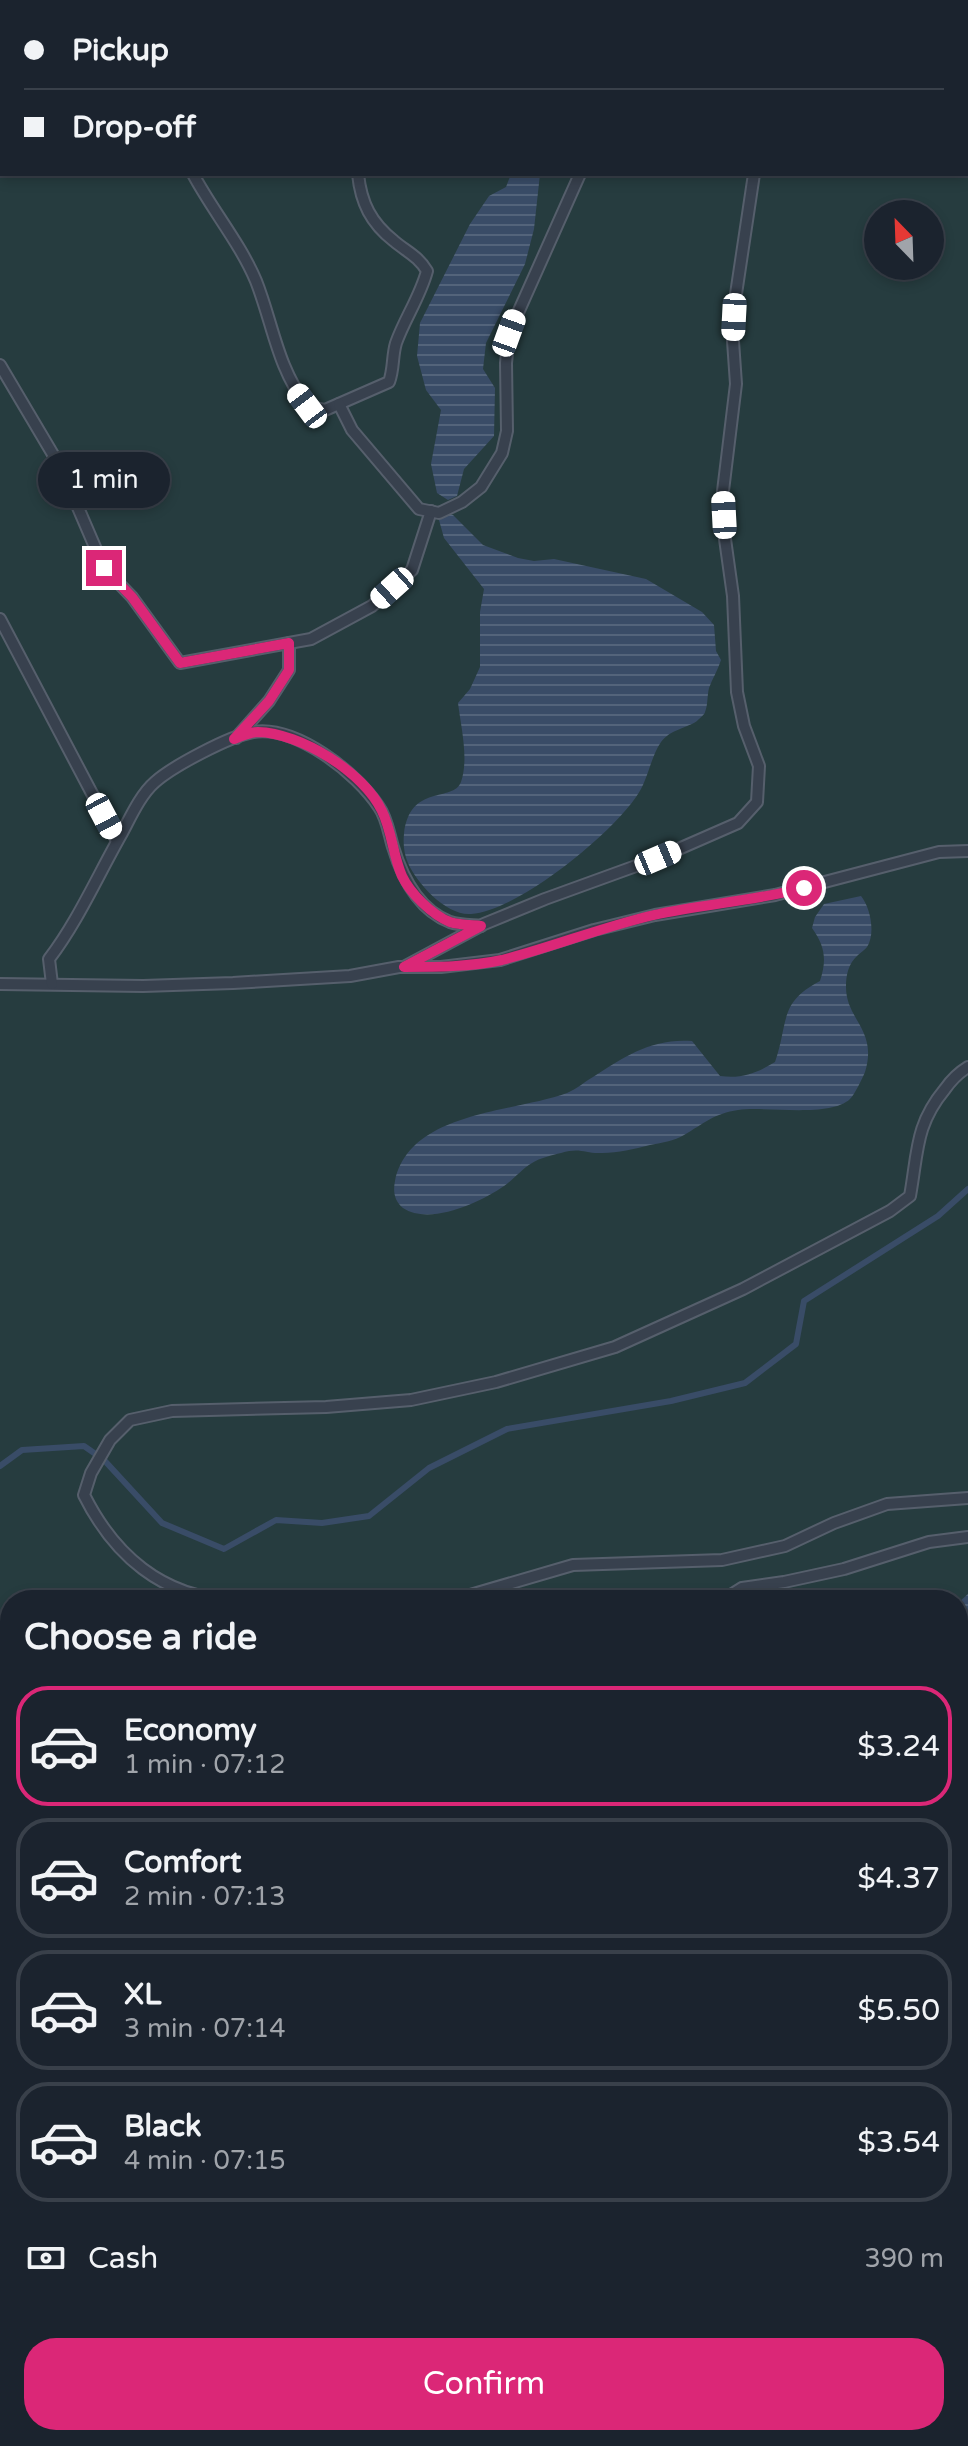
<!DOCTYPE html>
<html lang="en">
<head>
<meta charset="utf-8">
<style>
	:root { --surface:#1b232e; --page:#282f3a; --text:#f1f3f6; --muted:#a0a4aa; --line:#39404a; --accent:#db2777 }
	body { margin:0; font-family:"Varela Round",sans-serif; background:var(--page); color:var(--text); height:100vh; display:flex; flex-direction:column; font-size:30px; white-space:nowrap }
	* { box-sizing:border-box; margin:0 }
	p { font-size:26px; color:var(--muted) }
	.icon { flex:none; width:44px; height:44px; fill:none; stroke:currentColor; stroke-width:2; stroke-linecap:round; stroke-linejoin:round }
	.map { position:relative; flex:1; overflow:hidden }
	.sheet { position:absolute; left:0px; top:1590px; width:968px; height:856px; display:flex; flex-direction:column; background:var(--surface); border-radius:32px 32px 0 0; box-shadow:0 4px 12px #0003,0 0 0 2px var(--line) }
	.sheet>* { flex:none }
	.top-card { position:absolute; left:0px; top:0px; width:968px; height:176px; box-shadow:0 4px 12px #0003,0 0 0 2px var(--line); display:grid; align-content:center; height:176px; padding:0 24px; background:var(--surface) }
	.needle { width:52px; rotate:337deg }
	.controls { position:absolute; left:864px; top:200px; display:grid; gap:16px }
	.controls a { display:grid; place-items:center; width:80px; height:80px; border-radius:50%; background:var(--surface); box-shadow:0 4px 12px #0003,0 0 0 2px var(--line); font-size:40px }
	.end { position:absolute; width:36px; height:36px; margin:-18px; border:10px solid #db2777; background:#fff; box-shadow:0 0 0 4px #fff }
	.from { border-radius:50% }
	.bubble { position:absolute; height:56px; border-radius:28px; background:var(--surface); box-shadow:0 4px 12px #0003,0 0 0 2px var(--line); font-size:26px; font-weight:600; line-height:56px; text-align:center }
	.car { position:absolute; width:24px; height:48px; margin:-24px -12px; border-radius:10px; box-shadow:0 0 6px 2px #0007; background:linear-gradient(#fff 24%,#345 0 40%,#fff 0 76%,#345 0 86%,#fff 0) }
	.top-card b { display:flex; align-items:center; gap:28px; height:76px; font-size:30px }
	.top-card b+b { border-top:2px solid var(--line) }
	.top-card i { width:20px; height:20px; background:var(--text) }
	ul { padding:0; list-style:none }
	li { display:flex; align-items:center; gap:24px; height:120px; margin:0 16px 12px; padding:0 8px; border:4px solid var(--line); border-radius:32px }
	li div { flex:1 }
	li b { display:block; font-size:30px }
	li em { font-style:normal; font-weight:600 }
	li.active { border-color:var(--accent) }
	li>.icon { width:72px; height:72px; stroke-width:1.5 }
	h2 { padding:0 24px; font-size:36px; line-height:96px }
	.pay { display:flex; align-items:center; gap:20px; height:88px; padding:0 24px; font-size:30px }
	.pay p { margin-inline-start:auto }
	.action { display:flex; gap:16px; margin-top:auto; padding:16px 24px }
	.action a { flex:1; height:92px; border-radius:32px; background:var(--accent); color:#fff; font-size:32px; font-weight:600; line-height:92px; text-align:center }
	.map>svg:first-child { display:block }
	.grass { fill:#263c3f; fill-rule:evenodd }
	.cemetery { fill:url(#cemetery-stones) }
	.water { fill:url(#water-rules) }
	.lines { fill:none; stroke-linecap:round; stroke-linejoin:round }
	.stream { stroke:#394c67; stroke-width:6 }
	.lane-casing { stroke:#565f6c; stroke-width:14 }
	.street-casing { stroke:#565f6c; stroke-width:24 }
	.lane { stroke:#38414e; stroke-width:10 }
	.street { stroke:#38414e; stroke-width:20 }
	.route { stroke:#db2777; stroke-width:10 }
</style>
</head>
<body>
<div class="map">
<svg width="968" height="2446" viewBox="0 0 968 2446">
	<defs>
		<pattern id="cemetery-stones" width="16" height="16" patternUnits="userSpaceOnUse" patternTransform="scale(2)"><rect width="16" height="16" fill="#263c3f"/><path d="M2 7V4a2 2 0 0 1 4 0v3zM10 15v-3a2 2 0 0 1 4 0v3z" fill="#435659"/></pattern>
		<pattern id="water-rules" width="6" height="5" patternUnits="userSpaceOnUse" patternTransform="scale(2)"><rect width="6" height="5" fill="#394c67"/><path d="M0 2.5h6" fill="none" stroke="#53647b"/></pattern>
	</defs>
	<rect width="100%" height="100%" fill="#242f3e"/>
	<path class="grass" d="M0 0H968V1903L958 1908V1600H10V1633L0 1624ZM2 2H966V174H2ZM878 214H930V266H878Z"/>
	<polygon class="cemetery" points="0,2365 10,2388 10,2436 31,2436 35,2446 0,2446"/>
	<g class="water">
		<polygon points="511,174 540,174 534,229 525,264 486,343 483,369 495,388 494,436 464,469 457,496 448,500 437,493 431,464 441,410 426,390 417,356 420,323 470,224 489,196 506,187"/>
		<path d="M448 514 453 515 483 545 518 558 534 561 554 559 646 579 702 612 714 625 716 651 721 660C718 670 712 679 709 688 707 696 708 705 705 712 705 714 699 719 697 721 685 729 671 729 661 742 650 758 648 781 636 797 609 836 519 910 471 914 447 916 417 884 408 863 404 854 403 844 404 834 410 783 453 803 461 782 469 759 461 727 458 703L470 689 480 667V612L484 589 444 538 439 520Z"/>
		<path d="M861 896C870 907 876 933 867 947 865 950 861 952 858 955 848 964 846 975 846 987 846 1020 878 1030 865 1072 862 1079 855 1094 850 1099 830 1118 766 1106 738 1110 715 1113 703 1124 684 1135 675 1141 660 1143 650 1145 634 1149 618 1153 602 1153 585 1154 581 1147 561 1153 552 1155 540 1158 532 1163 522 1169 514 1179 504 1186 481 1202 430 1226 403 1208 394 1201 393 1191 395 1181 410 1111 512 1113 567 1093 577 1089 584 1082 593 1077 625 1056 653 1038 692 1041L720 1076C742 1079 757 1073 775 1062 789 1022 778 1003 820 981 827 960 825 946 812 928L815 917 824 904Z"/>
		<polygon points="968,1594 968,1825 958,1837 958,1603"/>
	</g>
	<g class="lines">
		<g class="stream">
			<polyline points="0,1466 22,1450 84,1446 104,1460 162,1523 224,1549 276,1520 322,1523 369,1516 429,1468 507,1429 671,1401 745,1383 796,1344 804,1301 938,1216 968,1189"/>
			<polyline points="289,2436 292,2446"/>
		</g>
		<g class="lane-casing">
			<g id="lane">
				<polyline points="132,0 134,2"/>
				<polyline points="372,2 372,0"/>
				<polyline points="664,2 665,0"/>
				<polyline points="809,2 810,0"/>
				<path d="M193 174C212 210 240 243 256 281 273 324 277 367 307 406L325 410 389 382C394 369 392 356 396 343 405 318 420 297 427 271 418 256 407 252 394 241 371 223 361 203 358 174"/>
				<polyline points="0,365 61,468 104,568 132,597 180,663 311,639 372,606 412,570 431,511"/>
				<polyline points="339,404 352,430 419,509 439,513 462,502 481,487 502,453 507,431 506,363 509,333 580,174"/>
				<polyline points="0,619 117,841"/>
				<polyline points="236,738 269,701 289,670 289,643"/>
				<polyline points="404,967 484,924 545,899 658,858 738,823 757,802 759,766 744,726 737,692 733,596 725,539 723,491 736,384 733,341 736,294 754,174"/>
				<polyline points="0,984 143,986 233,983 350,976 399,967 441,967 500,960 594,930 655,915 775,895 939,852 968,851"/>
				<path d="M52 984 49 959C78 921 98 875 122 833 131 816 141 794 155 782 173 766 230 736 253 732 296 725 357 773 379 807 387 818 389 834 393 847 402 877 419 910 450 922 459 925 471 925 481 926"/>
				<path d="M231 1600C162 1597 114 1555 84 1495L91 1473 110 1440 130 1420 172 1411 326 1407 411 1400 496 1382 615 1347 743 1289 890 1211 910 1196C918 1152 915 1125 945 1089 952 1079 958 1073 968 1067"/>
				<polyline points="453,1600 573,1565 722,1560 785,1546 834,1523 887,1504 968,1498"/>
				<polyline points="723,1600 742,1588 784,1582 844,1569 929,1542 968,1537"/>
				<polyline points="958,1881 968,1876"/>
				<polyline points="968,1942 966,1943 968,1949"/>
				<polyline points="0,1950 0,1949"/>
				<polyline points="0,2032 10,2028"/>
				<polyline points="958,2085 968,2105"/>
				<polyline points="0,2235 10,2230"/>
				<polyline points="958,2300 968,2296"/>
				<polyline points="958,2354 968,2378"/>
				<polyline points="908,2436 912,2446"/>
				<polyline points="131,2446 154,2436"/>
			</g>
		</g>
		<g class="street-casing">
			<g id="street">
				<polyline points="0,2277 10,2300"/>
				<polyline points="69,2436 73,2446"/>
			</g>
		</g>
		<use href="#lane" class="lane"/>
		<use href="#street" class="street"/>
	</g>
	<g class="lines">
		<path class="route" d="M104 568 132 597 180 663 289 643V670L269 701 234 739C242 736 250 732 258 732 300 733 364 772 382 811 392 831 393 856 402 876 410 893 432 915 450 922 459 925 471 925 481 926L404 967C436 967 470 967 502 960 553 947 602 927 654 915 703 904 754 901 804 888"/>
	</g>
</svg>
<div class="controls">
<a><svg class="needle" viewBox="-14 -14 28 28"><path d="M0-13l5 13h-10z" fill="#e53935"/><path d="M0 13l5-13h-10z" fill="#a0a4aa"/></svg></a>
</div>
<i class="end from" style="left:804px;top:888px"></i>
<i class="end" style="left:104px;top:568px"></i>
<div class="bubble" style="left:38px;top:452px;width:132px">1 min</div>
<i class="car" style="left:734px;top:317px;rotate:183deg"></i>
<i class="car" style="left:509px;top:333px;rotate:20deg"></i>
<i class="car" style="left:307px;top:406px;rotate:323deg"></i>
<i class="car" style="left:724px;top:515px;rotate:357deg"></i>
<i class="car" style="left:392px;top:588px;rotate:228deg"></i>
<i class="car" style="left:104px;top:816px;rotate:152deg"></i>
<i class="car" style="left:658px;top:858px;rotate:67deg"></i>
<div class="top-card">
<b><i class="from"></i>Pickup</b>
<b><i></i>Drop-off</b>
</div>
<section class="sheet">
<h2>Choose a ride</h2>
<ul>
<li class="active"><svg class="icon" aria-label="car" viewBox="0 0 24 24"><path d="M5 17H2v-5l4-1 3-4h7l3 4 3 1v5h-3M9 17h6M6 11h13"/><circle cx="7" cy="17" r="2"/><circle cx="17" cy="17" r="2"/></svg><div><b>Economy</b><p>1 min · 07:12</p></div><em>$3.24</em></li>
<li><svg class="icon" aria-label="car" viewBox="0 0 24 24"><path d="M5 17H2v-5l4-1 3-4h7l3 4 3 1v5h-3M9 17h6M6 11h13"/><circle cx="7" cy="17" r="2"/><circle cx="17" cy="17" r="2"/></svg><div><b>Comfort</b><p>2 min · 07:13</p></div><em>$4.37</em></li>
<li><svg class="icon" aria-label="car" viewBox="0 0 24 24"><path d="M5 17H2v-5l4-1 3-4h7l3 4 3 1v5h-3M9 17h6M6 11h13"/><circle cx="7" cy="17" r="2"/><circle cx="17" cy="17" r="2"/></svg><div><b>XL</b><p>3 min · 07:14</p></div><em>$5.50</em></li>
<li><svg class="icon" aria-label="car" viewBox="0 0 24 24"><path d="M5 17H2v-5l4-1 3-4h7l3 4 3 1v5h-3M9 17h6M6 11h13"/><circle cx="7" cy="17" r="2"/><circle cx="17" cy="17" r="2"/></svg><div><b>Black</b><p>4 min · 07:15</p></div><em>$3.54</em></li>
</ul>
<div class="pay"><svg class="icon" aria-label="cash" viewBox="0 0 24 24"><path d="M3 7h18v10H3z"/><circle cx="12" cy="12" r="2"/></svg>Cash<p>390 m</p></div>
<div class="action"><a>Confirm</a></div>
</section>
</div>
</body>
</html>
